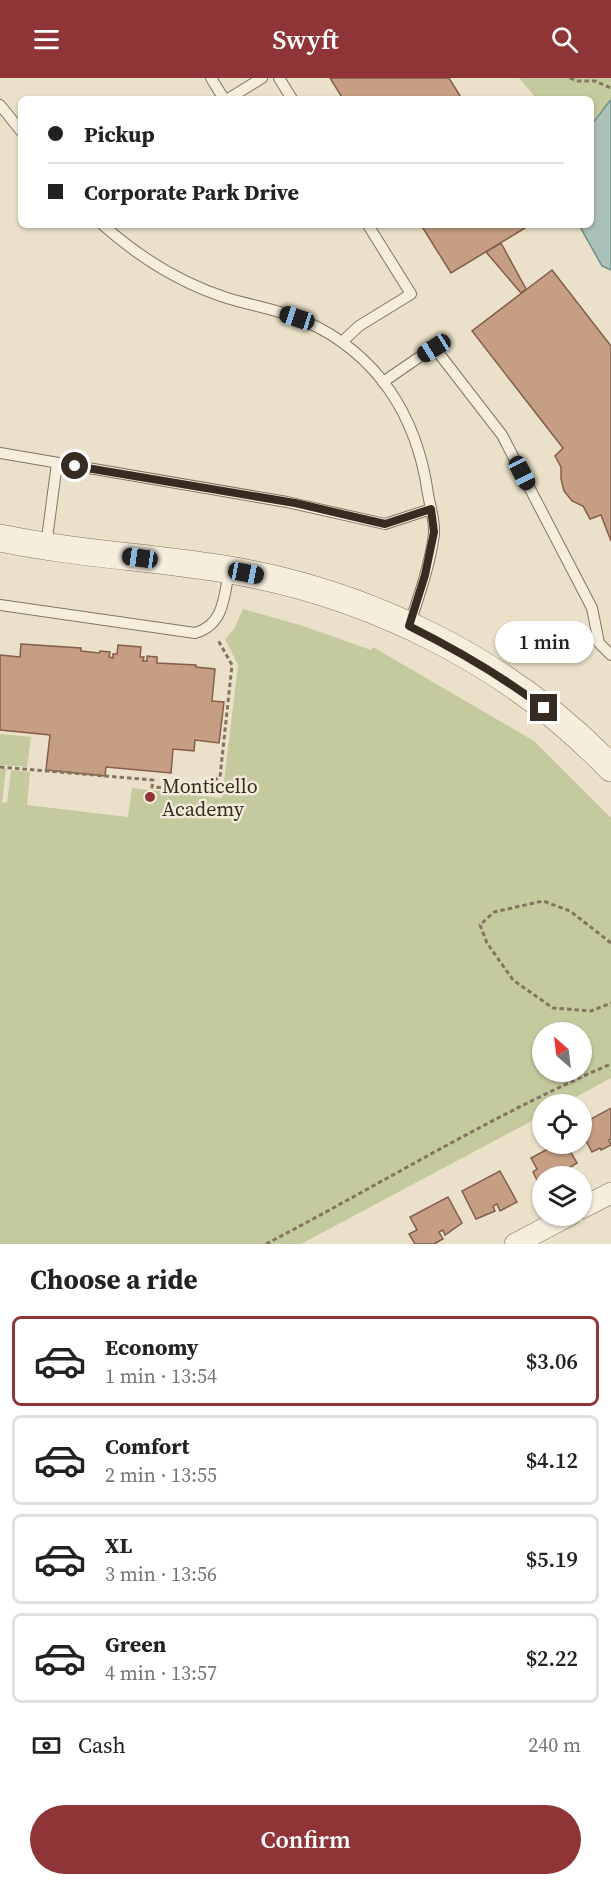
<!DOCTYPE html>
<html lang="en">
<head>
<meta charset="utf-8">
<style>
	:root { --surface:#fff; --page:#f6f6f6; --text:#222; --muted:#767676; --line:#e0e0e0; --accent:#903537 }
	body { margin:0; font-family:"Source Serif 4",serif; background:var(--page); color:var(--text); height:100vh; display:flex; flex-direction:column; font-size:22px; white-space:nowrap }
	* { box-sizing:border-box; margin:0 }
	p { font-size:20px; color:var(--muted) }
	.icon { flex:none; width:33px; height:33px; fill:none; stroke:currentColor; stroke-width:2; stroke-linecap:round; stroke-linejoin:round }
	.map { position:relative; height:1166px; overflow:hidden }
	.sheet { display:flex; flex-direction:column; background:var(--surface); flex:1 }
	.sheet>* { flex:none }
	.top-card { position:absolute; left:18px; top:18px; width:576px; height:132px; border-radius:9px; box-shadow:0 2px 4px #0004; display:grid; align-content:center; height:132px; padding:0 30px; background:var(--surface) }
	.needle { width:39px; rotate:332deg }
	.buttons { position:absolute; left:532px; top:944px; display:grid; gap:12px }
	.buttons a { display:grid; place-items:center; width:60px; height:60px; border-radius:50%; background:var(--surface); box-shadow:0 2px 4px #0004; font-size:30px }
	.end { position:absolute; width:27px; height:27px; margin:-14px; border:8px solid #382c22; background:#fff; box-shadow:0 0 0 3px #fff }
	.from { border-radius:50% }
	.bubble { position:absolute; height:42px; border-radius:21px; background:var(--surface); box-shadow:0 2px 4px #0004; font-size:20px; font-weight:600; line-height:42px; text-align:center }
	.car { position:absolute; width:18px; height:36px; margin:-18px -9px; border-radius:8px; box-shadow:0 0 4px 2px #0007; background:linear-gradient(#222 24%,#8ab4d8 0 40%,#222 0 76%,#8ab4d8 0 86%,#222 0) }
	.top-card b { display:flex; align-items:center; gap:21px; height:57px; font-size:22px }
	.top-card b+b { border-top:2px solid var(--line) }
	.top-card i { width:15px; height:15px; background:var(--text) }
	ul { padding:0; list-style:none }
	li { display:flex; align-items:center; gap:18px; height:90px; margin:0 12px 9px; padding:0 18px; border:3px solid var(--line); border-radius:9px }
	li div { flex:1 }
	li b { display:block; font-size:22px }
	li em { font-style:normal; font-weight:600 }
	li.selected { border-color:var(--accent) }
	li>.icon { width:54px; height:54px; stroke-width:1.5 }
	h2 { padding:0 30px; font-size:27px; line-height:72px }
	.pay { display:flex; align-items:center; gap:15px; height:66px; padding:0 30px; font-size:22px }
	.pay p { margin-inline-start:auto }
	.button { display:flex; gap:12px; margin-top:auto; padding:12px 30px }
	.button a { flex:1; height:69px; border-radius:36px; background:var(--accent); color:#fff; font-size:24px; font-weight:600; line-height:69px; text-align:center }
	header { display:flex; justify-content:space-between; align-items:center; height:78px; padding:0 30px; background:var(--accent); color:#fff; font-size:27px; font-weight:600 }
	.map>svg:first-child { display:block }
	.green { fill:#c4c99e; fill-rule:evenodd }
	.water { fill:#aac0b9; stroke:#718e86; stroke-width:1.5 }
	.building { fill:#c69e83; stroke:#835e48; stroke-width:1.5 }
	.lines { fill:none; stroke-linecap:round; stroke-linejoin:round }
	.service-casing { stroke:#867460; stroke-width:12 }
	.minor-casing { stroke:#867460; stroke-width:22 }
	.tertiary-casing { stroke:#867460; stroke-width:28 }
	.path { stroke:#867460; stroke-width:3; stroke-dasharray:4.5 3; stroke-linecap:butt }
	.service { stroke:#f6eedd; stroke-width:10 }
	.minor { stroke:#f6eedd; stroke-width:21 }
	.tertiary { stroke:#f6eedd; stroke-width:27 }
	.route { stroke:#382c22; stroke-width:8 }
	.poi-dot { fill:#903537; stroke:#f3ebd9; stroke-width:2 }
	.labels { text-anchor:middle; stroke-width:5; stroke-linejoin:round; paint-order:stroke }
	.poi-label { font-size:20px; fill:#382c22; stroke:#f3ebd9; text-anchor:start }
</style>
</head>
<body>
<header><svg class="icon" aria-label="menu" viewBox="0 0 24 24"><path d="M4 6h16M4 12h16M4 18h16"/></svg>Swyft<svg class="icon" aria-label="search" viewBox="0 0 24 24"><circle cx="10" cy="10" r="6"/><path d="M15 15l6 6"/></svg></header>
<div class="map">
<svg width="611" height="1166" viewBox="0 0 611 1166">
	<rect width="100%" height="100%" fill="#ebe1ca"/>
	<g class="green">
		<polygon points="519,0 611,0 611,124 591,93 591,21 537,21"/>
		<path d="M243 531 303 548 371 572 373 569 534 663 611 740V1000L563 1026H543V1037L301 1166H0V691H6L2 724 7 725 11 692 30 694 27 727 128 739 132 710 222 720 238 587 225 561 234 551ZM543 954H582V993H543Z"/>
		<polygon points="0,656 31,659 27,689 0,687"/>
	</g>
	<path class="water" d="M611 22V192L602 188 579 147H591V46C600 39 603 29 611 22Z"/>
	<g class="building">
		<polygon points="330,0 449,0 462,21 343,21"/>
		<polygon points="421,147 530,147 451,195"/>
		<polygon points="501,165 526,211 521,215 486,174"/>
		<polygon points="552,192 611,268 611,463 601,437 590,441 583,428 572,423 564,413 561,401 561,389 555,378 563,370 472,253"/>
		<polygon points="21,566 81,570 81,573 99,575 100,573 110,574 109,579 113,580 113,576 117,576 118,567 141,569 140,579 144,579 143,583 147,583 147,578 157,579 157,585 196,587 196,589 215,591 212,623 224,624 219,665 195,662 194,673 173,671 171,695 106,689 105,698 46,692 50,657 0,652 0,577 20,579"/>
		<polygon points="611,1030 611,1061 609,1062 611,1067 601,1072 600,1070 592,1074 582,1055 582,1046"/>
		<polygon points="557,1066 559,1070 566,1066 577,1085 569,1090 571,1094 563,1098 543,1098 543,1109 541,1110 533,1094 537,1091 531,1080"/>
		<polygon points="500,1093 517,1124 500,1133 497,1126 493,1128 495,1133 476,1141 462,1113"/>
		<polygon points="448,1119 462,1145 445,1157 443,1152 439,1154 443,1161 434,1166 415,1166 409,1156 417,1152 410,1139"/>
	</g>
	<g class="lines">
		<g class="service-casing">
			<g id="service">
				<polyline points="211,0 224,21"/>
				<polyline points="279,0 292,21"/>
				<polyline points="228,21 262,0"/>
				<polyline points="0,27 21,53"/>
				<path d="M103 147C140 180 180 205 227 220 253 228 281 232 305 243 378 276 417 338 428 416 430 428 435 443 434 456 430 487 419 518 409 548"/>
				<polyline points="342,264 359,248 411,216 368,147"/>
				<polyline points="383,304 434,269 502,357 592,530 599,565 611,577"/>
				<polyline points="0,375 287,424 385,446 431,431"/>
				<polyline points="46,468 57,385"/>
				<path d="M0 527 195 555C224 547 224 519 229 493"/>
			</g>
		</g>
		<g class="minor-casing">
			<g id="minor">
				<polyline points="582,1130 611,1115"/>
				<polyline points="515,1166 570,1137"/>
			</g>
		</g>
		<g class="tertiary-casing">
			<path id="tertiary" d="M0 460C76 476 153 479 230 492 371 516 511 585 611 690"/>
		</g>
		<g class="path">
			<polyline points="570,0 578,3 595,3 611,10"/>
			<polyline points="0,689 153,702 152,709 197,712 220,699 232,587 218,562"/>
			<polyline points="611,865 570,833 543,823 494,834 480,847 487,865 513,902 553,930 591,933 611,925"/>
			<path d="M266 1166C381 1106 492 1037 611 986"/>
		</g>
		<use href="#service" class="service"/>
		<use href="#minor" class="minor"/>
		<use href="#tertiary" class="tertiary"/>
	</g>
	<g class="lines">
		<path class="route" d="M75 388 295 425 385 446 431 431 434 454 425 497 409 548C457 572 502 598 544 630"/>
	</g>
	<circle class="poi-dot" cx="150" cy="719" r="6"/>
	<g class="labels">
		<g class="poi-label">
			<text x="162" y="715">Monticello<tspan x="162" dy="23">Academy</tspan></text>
		</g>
	</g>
</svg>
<div class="buttons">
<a><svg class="needle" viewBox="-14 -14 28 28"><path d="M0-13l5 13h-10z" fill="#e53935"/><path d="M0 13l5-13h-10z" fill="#767676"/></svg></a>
<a><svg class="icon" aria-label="locate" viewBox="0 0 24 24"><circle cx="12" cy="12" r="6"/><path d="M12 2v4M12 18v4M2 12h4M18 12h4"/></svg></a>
<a><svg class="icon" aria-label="layers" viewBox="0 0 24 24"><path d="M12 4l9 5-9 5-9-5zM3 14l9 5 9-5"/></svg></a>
</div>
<i class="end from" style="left:75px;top:388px"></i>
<i class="end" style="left:544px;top:630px"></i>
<div class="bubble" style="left:495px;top:543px;width:99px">1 min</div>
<i class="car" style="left:297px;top:240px;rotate:288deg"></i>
<i class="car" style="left:434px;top:270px;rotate:238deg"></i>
<i class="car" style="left:522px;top:395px;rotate:153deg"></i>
<i class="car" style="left:140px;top:480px;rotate:278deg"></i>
<i class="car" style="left:246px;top:495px;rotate:101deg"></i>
<div class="top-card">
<b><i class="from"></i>Pickup</b>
<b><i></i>Corporate Park Drive</b>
</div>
</div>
<section class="sheet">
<h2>Choose a ride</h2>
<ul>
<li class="selected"><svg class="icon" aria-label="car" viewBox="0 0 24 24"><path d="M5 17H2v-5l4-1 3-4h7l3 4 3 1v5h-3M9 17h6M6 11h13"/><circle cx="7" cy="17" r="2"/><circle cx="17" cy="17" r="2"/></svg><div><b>Economy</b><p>1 min · 13:54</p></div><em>$3.06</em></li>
<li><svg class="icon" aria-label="car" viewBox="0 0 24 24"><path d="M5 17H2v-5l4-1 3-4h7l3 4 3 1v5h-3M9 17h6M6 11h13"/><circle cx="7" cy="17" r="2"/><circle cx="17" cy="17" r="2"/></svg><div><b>Comfort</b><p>2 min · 13:55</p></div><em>$4.12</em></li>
<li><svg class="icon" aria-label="car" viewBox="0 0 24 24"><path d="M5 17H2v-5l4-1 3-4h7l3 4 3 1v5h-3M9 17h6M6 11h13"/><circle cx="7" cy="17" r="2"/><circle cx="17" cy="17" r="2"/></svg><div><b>XL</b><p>3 min · 13:56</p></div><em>$5.19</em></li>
<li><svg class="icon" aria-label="car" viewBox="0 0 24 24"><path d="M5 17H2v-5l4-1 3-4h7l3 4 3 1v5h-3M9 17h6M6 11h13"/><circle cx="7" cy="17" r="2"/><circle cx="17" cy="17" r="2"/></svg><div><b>Green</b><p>4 min · 13:57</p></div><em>$2.22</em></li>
</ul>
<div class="pay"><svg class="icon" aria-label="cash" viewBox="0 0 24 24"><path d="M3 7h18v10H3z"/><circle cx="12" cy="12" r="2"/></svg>Cash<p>240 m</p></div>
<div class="button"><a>Confirm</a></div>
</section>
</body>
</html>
